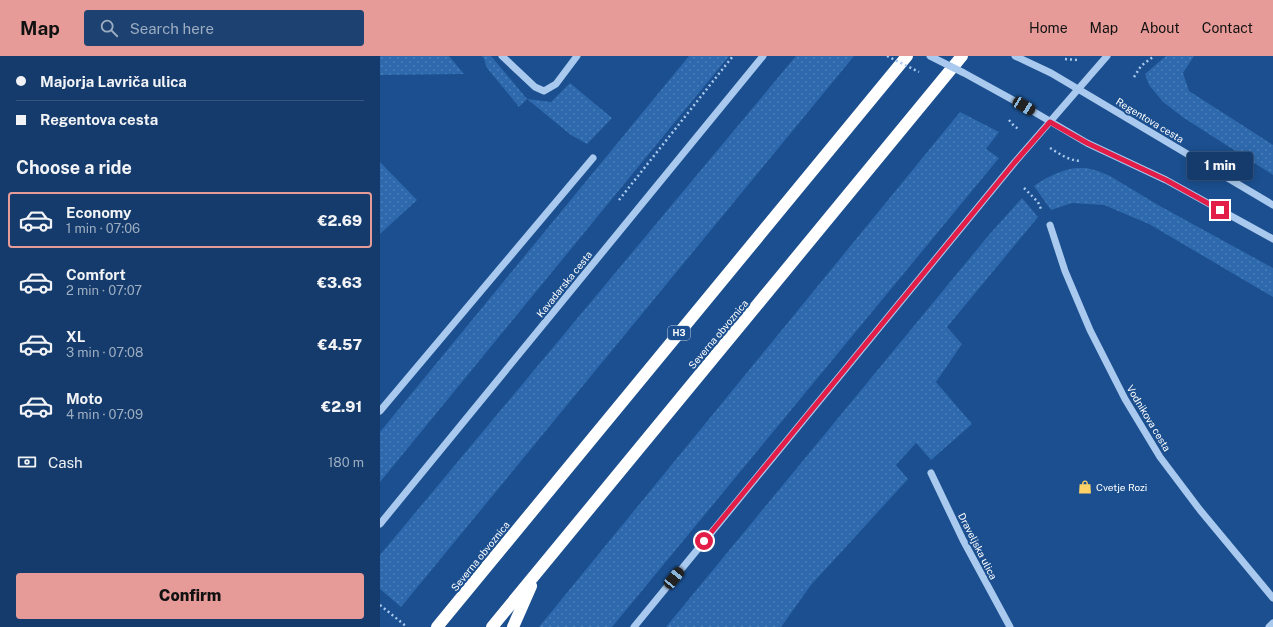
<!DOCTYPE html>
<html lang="en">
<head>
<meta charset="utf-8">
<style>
	:root { --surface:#143b6b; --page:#1d4271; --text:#f1f3f6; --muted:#9dadc1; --line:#33557e; --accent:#e69b98 }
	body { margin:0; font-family:"Public Sans",sans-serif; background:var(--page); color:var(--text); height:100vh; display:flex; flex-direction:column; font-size:15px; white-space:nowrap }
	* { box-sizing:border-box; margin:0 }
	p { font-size:13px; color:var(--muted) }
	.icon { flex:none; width:22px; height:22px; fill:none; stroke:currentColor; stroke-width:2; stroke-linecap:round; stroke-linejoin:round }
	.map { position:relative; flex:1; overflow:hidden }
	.panel { display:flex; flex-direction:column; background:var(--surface); width:380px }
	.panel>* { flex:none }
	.hud { display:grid; align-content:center; height:88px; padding:0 16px; background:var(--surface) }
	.end { position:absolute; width:18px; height:18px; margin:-9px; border:5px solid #e11d48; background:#fff; box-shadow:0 0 0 2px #fff }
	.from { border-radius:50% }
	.bubble { position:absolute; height:28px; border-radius:4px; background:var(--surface); box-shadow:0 2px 10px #0003,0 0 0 1px var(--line); font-size:13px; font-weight:800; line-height:28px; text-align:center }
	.car { position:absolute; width:12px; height:24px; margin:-12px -6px; border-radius:5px; box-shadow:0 0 3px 1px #0007; background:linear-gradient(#222 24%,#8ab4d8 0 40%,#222 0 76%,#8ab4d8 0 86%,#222 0) }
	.hud b { display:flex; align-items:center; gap:14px; height:38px; font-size:15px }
	.hud b+b { border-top:1px solid var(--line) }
	.hud i { width:10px; height:10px; background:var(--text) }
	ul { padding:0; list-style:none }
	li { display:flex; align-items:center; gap:12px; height:56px; margin:0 8px 6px; padding:0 8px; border:2px solid transparent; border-radius:4px }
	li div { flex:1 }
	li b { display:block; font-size:15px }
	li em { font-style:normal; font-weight:800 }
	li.active { border-color:var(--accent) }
	li>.icon { width:36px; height:36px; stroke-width:1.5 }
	h2 { padding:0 16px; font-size:18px; line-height:48px }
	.pay { display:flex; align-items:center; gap:10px; height:44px; padding:0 16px; font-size:15px }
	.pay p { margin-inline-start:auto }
	.cta { display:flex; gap:8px; margin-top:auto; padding:8px 16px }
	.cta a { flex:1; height:46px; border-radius:4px; background:var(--accent); color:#111; font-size:16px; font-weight:800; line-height:46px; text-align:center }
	header { display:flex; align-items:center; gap:24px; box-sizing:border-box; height:56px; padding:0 20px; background:var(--accent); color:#111 }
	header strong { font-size:19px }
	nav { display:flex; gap:22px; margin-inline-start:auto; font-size:14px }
	.search { width:280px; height:36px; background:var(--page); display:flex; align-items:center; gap:10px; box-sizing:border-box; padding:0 14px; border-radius:4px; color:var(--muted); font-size:15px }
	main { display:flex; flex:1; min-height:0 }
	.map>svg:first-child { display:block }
	.grass { fill:url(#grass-dots) }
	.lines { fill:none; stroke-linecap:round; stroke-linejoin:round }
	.path { stroke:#a9c9ee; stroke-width:2.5; stroke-dasharray:2 3; stroke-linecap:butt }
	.minor { stroke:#a9c9ee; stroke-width:7 }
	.highway { stroke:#fff; stroke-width:12 }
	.path-bridge { stroke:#a9c9ee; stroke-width:2.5; stroke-dasharray:2 3; stroke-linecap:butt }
	.minor-bridge { stroke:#a9c9ee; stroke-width:7 }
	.route { stroke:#e11d48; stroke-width:5 }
	.labels { text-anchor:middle; stroke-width:4; stroke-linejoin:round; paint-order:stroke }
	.shield { fill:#1b4f8f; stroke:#bbcadd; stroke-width:1 }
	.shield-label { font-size:9px; font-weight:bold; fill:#fff }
	.street-label { font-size:10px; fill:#fff; stroke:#1b4f8f }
	.poi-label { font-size:10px; fill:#fff; stroke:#1b4f8f; text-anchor:start }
</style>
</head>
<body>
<header>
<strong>Map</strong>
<div class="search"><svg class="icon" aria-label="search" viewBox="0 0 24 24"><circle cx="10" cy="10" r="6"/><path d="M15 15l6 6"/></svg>Search here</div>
<nav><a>Home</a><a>Map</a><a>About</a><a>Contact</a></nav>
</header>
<main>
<section class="panel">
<div class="hud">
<b><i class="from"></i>Majorja Lavriča ulica</b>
<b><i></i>Regentova cesta</b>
</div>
<h2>Choose a ride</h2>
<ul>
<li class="active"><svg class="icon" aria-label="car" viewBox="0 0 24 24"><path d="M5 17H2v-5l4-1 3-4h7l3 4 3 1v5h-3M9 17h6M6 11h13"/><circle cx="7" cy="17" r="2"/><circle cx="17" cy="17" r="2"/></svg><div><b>Economy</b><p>1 min · 07:06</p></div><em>€2.69</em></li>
<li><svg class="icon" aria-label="car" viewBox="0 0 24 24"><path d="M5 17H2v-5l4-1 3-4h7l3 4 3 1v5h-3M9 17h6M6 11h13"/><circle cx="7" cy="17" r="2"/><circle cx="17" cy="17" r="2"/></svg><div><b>Comfort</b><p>2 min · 07:07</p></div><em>€3.63</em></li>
<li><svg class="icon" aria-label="car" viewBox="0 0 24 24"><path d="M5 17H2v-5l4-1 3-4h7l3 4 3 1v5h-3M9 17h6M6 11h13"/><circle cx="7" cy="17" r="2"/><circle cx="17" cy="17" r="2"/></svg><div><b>XL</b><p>3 min · 07:08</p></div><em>€4.57</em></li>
<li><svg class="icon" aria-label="car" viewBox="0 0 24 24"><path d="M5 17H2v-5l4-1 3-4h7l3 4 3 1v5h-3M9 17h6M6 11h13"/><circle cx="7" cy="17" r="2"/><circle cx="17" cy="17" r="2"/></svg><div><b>Moto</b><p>4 min · 07:09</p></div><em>€2.91</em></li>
</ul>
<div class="pay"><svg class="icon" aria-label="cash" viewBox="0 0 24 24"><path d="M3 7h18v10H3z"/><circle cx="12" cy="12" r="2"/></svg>Cash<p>180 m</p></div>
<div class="cta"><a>Confirm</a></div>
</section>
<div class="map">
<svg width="893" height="571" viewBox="0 0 893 571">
	<defs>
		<pattern id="grass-dots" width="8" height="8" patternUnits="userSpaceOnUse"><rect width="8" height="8" fill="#2e69ad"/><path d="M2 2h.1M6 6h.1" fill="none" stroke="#4d80b9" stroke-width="1.8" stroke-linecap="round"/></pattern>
	</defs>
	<rect width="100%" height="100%" fill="#1b4f8f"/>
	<g class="grass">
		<polygon points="0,0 69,0 84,18 0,19"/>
		<polygon points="102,0 111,0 147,43 171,46 190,27 232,62 207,88 191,79 147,43 139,51 107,12 104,3"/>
		<polygon points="309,0 349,0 0,426 0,376"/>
		<polygon points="416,0 474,0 21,551 0,533 0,499"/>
		<polygon points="786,0 814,0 803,17 809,35 893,89 893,119 804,62 783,46 769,29 765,18"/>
		<polygon points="580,56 619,76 606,93 619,102 232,571 159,571"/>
		<polygon points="0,106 37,144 0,178"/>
		<path d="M695 112H707L718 115 730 120 778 149 893 212V241L769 168 724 149 692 147 671 154 654 130C667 121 679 115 695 112Z"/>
		<polygon points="642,142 658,161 567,271 582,288 556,326 592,368 551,404 536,387 516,409 528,423 431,529 401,571 286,571 608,180"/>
	</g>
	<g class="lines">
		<g class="path">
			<polyline points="685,3 698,4"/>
			<polyline points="754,21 761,10 774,0"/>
			<polyline points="629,64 634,70 640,74"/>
			<path d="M670 92C680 98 689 105 702 105"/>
			<polyline points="644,132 658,146 661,153"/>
			<polyline points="239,144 353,0"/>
			<polyline points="0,549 27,571"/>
		</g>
		<g class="minor">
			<polyline points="122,0 155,31 164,35 176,28 197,0"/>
			<polyline points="635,0 671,17 698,33 893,149"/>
			<polyline points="644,50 707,87 786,124 893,183"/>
			<polyline points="670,169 685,215 710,274 745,343 780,401 820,454 893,542"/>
			<polyline points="0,355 213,102"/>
			<polyline points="551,417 583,484 630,571"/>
			<polyline points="0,468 383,0"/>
			<polyline points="254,571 635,106 727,0"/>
			<polyline points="889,571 893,567"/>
		</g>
		<g class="highway">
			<polyline points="57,571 527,0"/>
			<polyline points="112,571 582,0"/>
			<polyline points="133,571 151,530"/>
		</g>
		<polyline class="path-bridge" points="507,0 539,16"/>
		<polyline class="minor-bridge" points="550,0 584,17 644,50"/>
	</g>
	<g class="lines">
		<polyline class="route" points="324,485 635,106 670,66 707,87 786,124 840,154"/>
	</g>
	<defs>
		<g id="shop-bare" transform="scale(1.08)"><path d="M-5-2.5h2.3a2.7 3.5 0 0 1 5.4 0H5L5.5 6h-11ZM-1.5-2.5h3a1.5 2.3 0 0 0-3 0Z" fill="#ffd166" stroke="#1b4f8f" stroke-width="2.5" paint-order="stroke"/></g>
	</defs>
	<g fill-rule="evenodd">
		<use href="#shop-bare" x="705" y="431"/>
	</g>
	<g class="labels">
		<rect class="shield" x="288" y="270" width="22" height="14" rx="3"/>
		<g class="shield-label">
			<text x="299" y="280">H3</text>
		</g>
		<g class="street-label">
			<text transform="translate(770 64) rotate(31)" y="4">Regentova cesta</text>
			<text transform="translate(184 228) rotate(-51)" y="4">Kavadarska cesta</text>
			<text transform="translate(338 278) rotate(-50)" y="4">Severna obvoznica</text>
			<text transform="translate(769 362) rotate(59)" y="4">Vodnikova cesta</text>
			<text transform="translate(598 490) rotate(63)" y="4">Draveljska ulica</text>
			<text transform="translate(100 500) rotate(-51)" y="4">Severna obvoznica</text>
		</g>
		<g class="poi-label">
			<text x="716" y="435">Cvetje Rozi</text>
		</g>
	</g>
</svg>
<i class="end from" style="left:324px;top:485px"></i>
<i class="end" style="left:840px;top:154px"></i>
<div class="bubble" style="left:807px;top:96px;width:66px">1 min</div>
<i class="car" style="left:644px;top:50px;rotate:121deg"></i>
<i class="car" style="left:294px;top:522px;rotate:39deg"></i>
</div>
</main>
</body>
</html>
